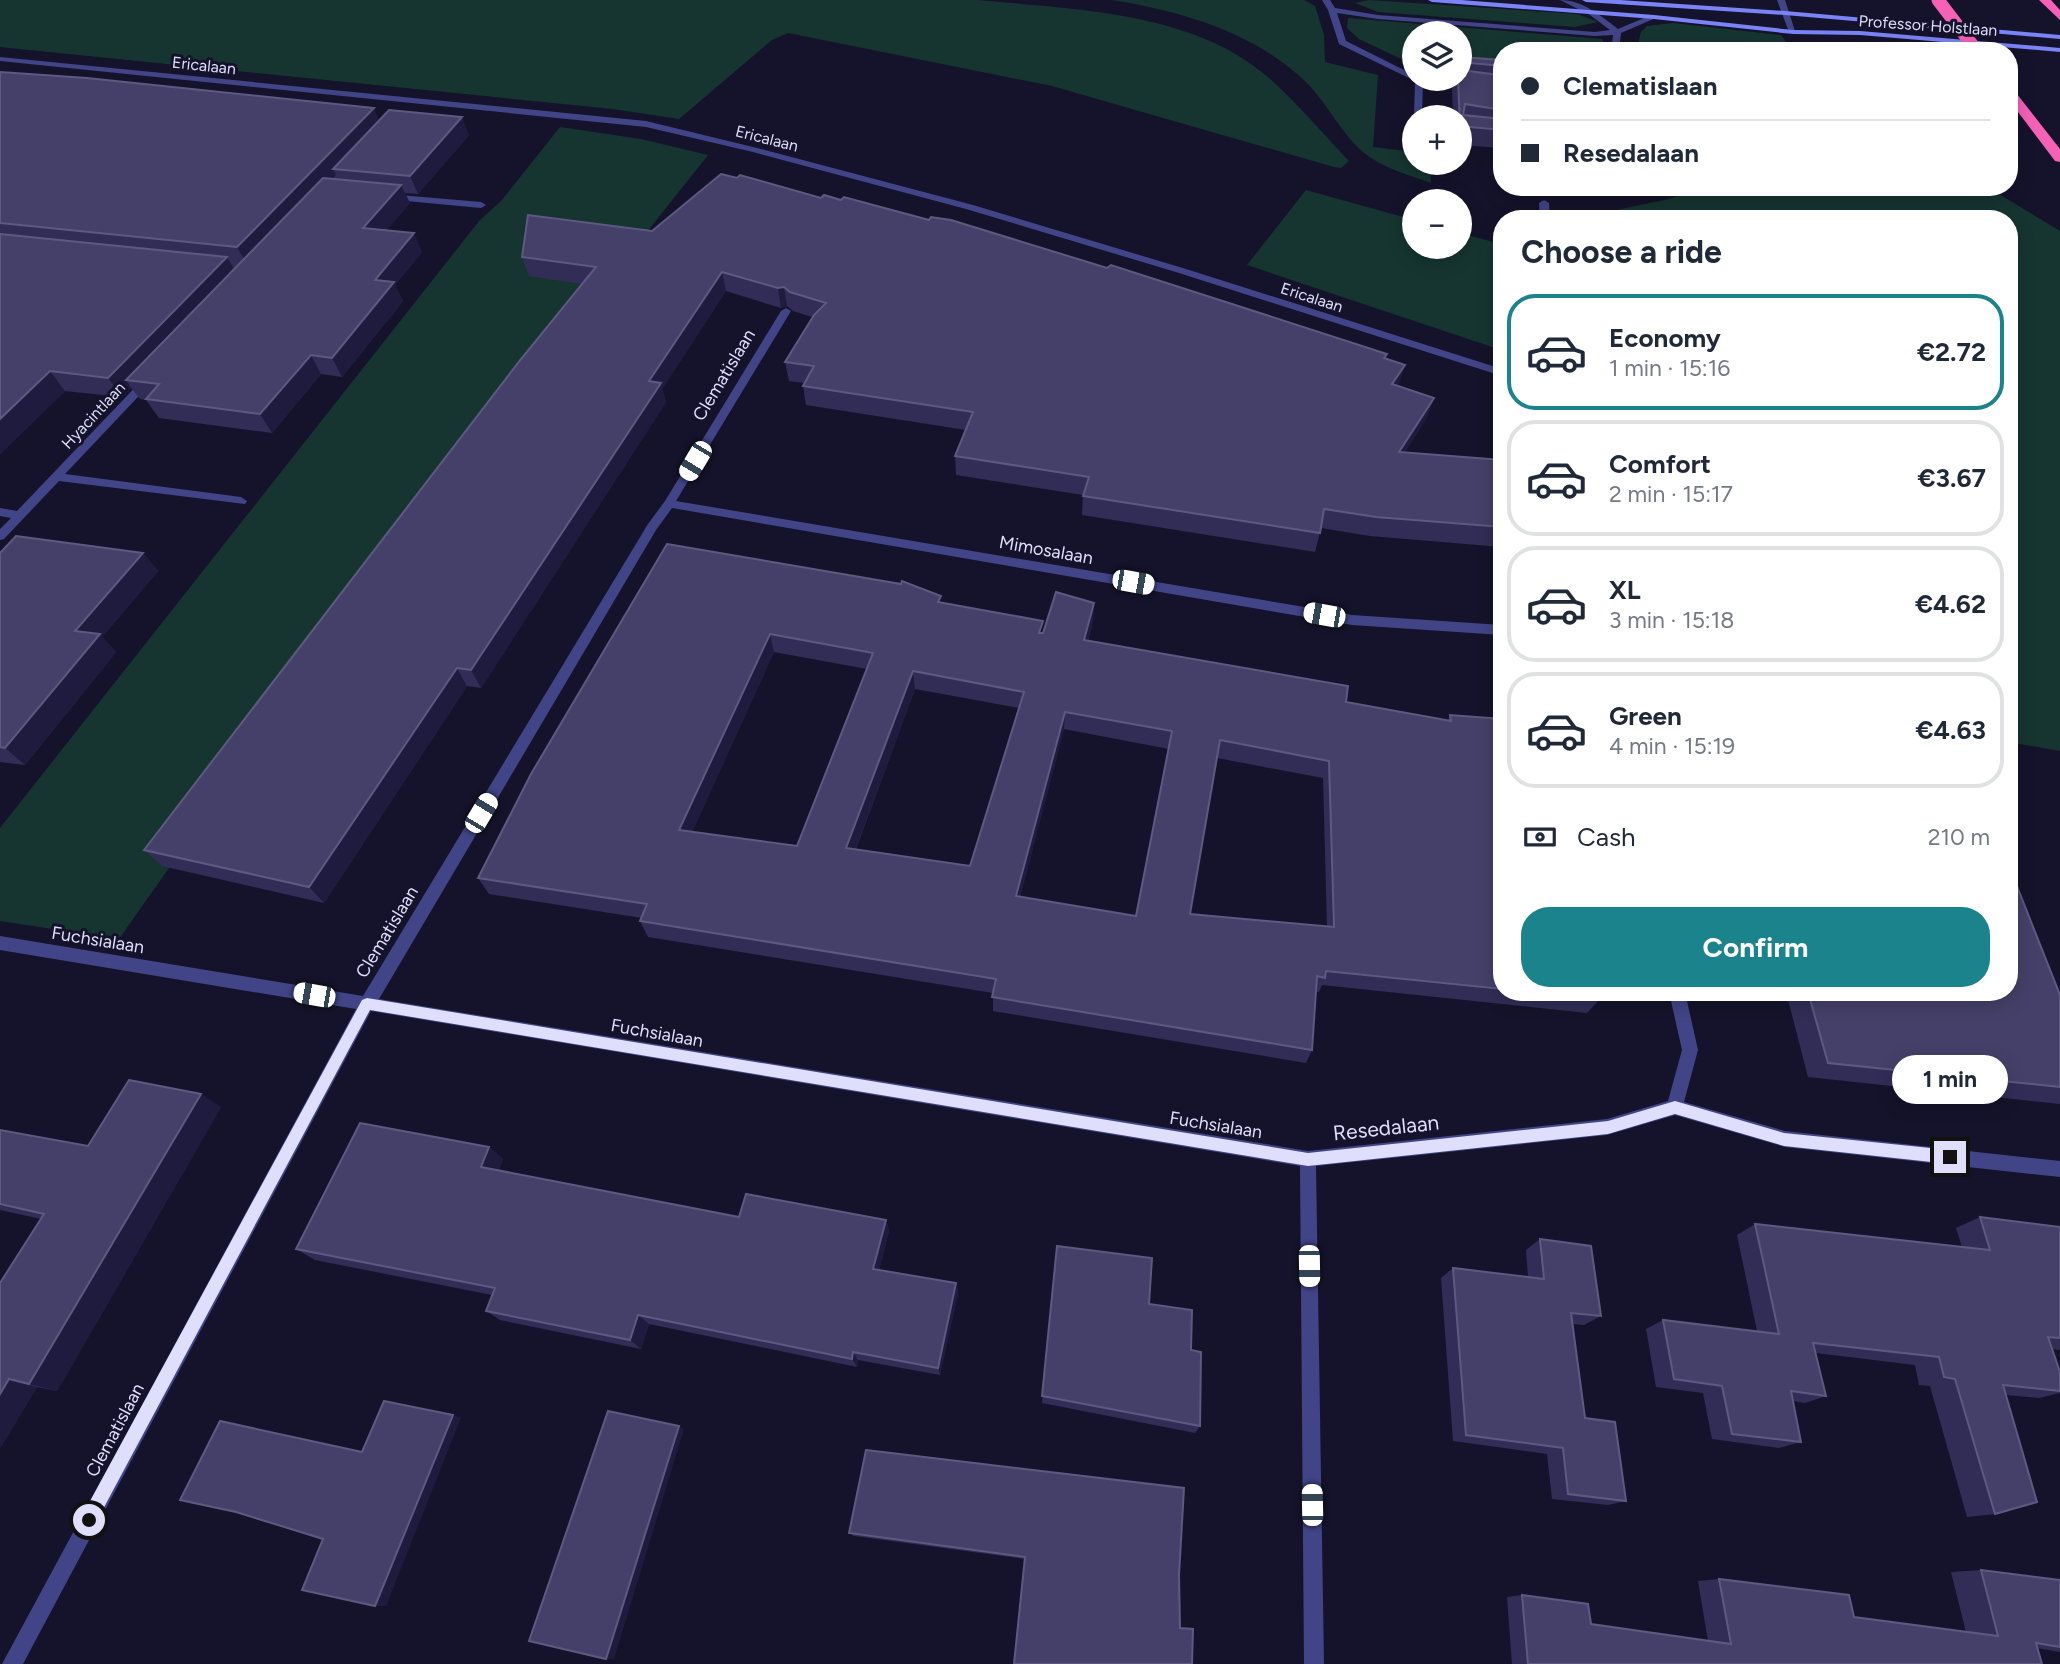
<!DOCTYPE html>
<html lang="en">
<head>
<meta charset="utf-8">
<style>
	:root { --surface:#fff; --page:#f6f6f7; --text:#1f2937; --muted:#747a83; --line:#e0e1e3; --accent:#1b838b }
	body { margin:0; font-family:Figtree,sans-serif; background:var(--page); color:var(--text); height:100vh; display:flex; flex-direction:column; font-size:26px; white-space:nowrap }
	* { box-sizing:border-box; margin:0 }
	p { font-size:23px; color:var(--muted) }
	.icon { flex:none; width:38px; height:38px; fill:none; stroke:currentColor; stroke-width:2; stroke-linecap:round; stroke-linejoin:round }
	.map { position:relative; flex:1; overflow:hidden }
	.panel { position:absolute; left:1493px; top:210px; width:525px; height:791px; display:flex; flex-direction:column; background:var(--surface); border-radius:28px; box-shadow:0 4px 18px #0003 }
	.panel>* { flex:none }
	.banner { position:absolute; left:1493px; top:42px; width:525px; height:154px; border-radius:28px; box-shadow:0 4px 18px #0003; display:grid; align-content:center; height:154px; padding:0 28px; background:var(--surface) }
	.tools { position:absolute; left:1402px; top:21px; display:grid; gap:14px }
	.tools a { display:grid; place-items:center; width:70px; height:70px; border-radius:50%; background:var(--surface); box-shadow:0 4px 18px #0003; font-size:35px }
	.end { position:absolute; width:32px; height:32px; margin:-16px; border:9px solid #dfdffd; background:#111; box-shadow:0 0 0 4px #111 }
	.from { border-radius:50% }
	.bubble { position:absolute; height:49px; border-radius:24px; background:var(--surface); box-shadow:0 4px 18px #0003; font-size:23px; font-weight:700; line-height:49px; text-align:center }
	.car { position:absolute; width:21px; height:42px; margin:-21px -10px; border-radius:9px; box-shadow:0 0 5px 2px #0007; background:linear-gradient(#fff 24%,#345 0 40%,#fff 0 76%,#345 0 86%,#fff 0) }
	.banner b { display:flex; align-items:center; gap:24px; height:66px; font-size:26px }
	.banner b+b { border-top:2px solid var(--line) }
	.banner i { width:18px; height:18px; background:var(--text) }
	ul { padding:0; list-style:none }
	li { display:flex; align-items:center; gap:21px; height:116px; margin:0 14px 10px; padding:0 14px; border:4px solid var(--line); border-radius:28px }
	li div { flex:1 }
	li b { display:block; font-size:26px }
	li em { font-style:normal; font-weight:700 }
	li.on { border-color:var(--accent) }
	li>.icon { width:63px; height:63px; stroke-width:1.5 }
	h2 { padding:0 28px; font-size:32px; line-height:84px }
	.pay { display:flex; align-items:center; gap:18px; height:77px; padding:0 28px; font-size:26px }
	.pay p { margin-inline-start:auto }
	.cta { display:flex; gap:14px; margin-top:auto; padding:14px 28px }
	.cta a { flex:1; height:80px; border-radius:28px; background:var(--accent); color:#fff; font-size:28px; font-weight:700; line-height:80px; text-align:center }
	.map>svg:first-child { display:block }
	.green { fill:#163531 }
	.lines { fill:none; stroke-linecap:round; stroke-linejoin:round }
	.lane { fill:#414587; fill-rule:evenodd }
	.street { fill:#414587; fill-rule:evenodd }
	.secondary { fill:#7b84f7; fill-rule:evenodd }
	.highway { fill:#f661b7; fill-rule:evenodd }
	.highway-bridge { stroke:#f661b7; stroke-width:13 }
	.wall { fill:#322d57; fill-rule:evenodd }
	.shaded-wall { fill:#1f1b3e }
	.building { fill:#454069; stroke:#5d5980; stroke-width:2; fill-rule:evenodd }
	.route { fill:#dfdffd }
	.labels { text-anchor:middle; stroke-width:6; stroke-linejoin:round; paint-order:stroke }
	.far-street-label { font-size:16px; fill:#dfdffd; stroke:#15132b }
	.street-label { font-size:18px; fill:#dfdffd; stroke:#15132b }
	.near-street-label { font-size:21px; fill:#dfdffd; stroke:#15132b }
</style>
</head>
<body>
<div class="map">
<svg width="2060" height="1664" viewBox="0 0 2060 1664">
	<rect width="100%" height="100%" fill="#15132b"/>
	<g class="green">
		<path d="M0 0H977C1070 9 1188 11 1263 73 1294 99 1321 132 1349 161L1341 168 1334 167 1052 86 788 33 772 40 679 119 613 109 0 47Z"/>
		<path d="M1112 0H1304L1315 6 1324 35 1325 62 1378 75 1373 147 1414 152V163H1430L1431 183C1409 175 1382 168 1363 152 1341 133 1327 103 1306 82 1254 32 1181 11 1112 0Z"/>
		<polygon points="1369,0 1577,14 1598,22 1575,27 1378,12 1355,3"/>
		<polygon points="1348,18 1602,39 1605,47 1602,51 1502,51 1501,79 1460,77 1460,33 1414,33 1414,65 1359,39 1347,28"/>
		<polygon points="1673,23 1781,35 1793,51 1636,51 1641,32 1647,26"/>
		<path d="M560 127 641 139 708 155C504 411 307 671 119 939L0 921V828L480 220 501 201Z"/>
		<polygon points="1703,187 1987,187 2060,231 2060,751 2009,742 2009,219 1573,219 1669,199"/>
		<polygon points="1306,190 1414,220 1414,247 1460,247 1460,233 1501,244 1501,350 1247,265"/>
	</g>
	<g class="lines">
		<path class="lane" d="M1322 0H1330L1335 8 1378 15 1595 32 1610 30 1590 15 1560 0C1583 0 1601 16 1618 29L1651 15 1658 17 1621 33 1619 51H1611L1613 35 1595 36 1378 19 1337 13 1346 41 1414 75V79L1502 85V90L1423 82 1422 117H1414L1415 81 1339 44 1328 10Z"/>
		<g class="street">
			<polygon points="1777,0 1785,0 1796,34 1789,32"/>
			<polygon points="0,57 646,121 757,148 973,205 1186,269 1502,369 1502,376 1179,273 966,209 753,152 646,127 0,61"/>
			<polygon points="388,194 481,202 486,205 481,208 385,199 383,197"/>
			<polygon points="1544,200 1549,203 1550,219 1540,219 1539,203"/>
			<polygon points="786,308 791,311 676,501 1352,615 1502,625 1502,635 1352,625 672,508 656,530 379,999 1308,1151 1607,1119 1668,1101 1682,1050 1669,992 1685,992 1698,1050 1684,1102 1785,1131 2060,1161 2060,1177 1785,1147 1675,1115 1607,1135 1316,1166 1324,1664 1304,1664 1300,1166 371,1011 23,1664 2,1664 356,1009 0,950 0,936 363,996 648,524 665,501 781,311"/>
			<polygon points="149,376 154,379 153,381 65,474 241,497 247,501 245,504 59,481 4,539 0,540 0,529 11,518 0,516 0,508 17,511 145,377"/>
		</g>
		<g class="secondary">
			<polygon points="1428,0 1461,0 1654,15 1793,30 1860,31 2060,48 2060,52 1860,35 1793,34 1654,19 1432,2"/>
			<polygon points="1582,0 1620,0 1785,11 2060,35 2060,39 1785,15 1586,2"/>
		</g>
		<g class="highway">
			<polygon points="2039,0 2051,0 2060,10 2060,20"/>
			<polygon points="2009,88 2013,89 2060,149 2060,162 2055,161 2009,100"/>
		</g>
		<polyline class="highway-bridge" points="1938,0 1977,51"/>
	</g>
	<g class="wall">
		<polygon points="1460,57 1502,60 1502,85 1500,84 1502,95 1502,148 1460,145 1460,117 1453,117 1452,88 1455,79 1452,79 1460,79"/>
		<polygon points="0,72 380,120 469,135 418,194 405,193 410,203 386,230 422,252 395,285 403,301 342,377 321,374 272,433 159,418 146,400 140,399 131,388 122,397 65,391 0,454"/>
		<polygon points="528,215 1387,354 1386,358 1399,384 1398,386 1434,398 1427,417 1405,452 1502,460 1502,547 1370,536 1321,528 1315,552 1082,515 1083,495 956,475 955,456 966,430 806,405 803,386 804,383 789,381 785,362 812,317 793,311 787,306 781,308 726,291 662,389 666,402 481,688 467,686 324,903 162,866 144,850 582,284 529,276 522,257"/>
		<path d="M667 544 941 603 1043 633 1094 603 1093 621 1088 641 1346 702 1448 720 1450 715 1502 719V992H1599L1600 999 1587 1013 1322 985 1319 992H1316L1312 1050 1306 1063 993 1011V993L648 937 640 921 642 918 489 894 478 878ZM774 652 867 669 797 846 692 832ZM915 689 1019 708 970 866 856 849ZM1064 729 1169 749 1136 916 1020 897ZM1217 758 1323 778 1327 927 1190 914Z"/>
		<polygon points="0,553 143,553 158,571 102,637 116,652 25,765 0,762"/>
		<polygon points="1786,992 2009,992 2060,995 2060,1104 1808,1077"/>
		<polygon points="221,1107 57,1391 37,1387 0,1448 41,1219 0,1210 0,1130 88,1146"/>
		<polygon points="489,1147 503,1159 498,1171 739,1217 886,1220 889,1231 879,1270 956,1283 958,1293 940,1375 858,1360 857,1367 649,1324 641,1349 500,1320 486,1311 492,1295 315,1260 296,1249"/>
		<polygon points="1980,1217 2060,1227 2060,1350 2052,1349 2060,1372 2060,1393 2039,1398 2006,1395 1995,1514 1967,1517 1930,1386 1919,1385 1915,1365 1816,1353 1826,1396 1805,1403 1793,1401 1801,1442 1779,1448 1712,1439 1703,1393 1656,1387 1646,1329 1663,1320 1757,1331 1737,1235 1755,1224 1962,1247 1956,1228"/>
		<polygon points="1540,1239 1601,1316 1584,1325 1572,1324 1585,1418 1626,1501 1608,1505 1552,1499 1547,1454 1453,1441 1441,1278 1453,1268 1528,1277 1526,1250"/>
		<polygon points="1057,1246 1149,1304 1191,1350 1200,1426 1195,1433 1042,1403"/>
		<polygon points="849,1533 1179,1575 1180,1628 1192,1664 1025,1559 854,1536"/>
		<polygon points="1981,1570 2060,1580 2060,1652 2037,1648 2042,1664 1512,1664 1507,1597 1522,1595 1591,1624 1708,1641 1698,1581 1719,1579 1854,1617 1966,1632 1951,1572"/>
	</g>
	<g class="shaded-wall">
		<polygon points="374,108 382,127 333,169 336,175 248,266 237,247"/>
		<polygon points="462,117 469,135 418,194 410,176"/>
		<polygon points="401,185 410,203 372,247 363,228"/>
		<polygon points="414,233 422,252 395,285 403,301 342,377 332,358 375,280"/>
		<polygon points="227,257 238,276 126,380 131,388 122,397 108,378"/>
		<polygon points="722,272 726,291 662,389 666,402 481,688 471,670 649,381"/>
		<polygon points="784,287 787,306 781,308 778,288"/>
		<polygon points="311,355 321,374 272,433 260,414"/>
		<polygon points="1405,365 1399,384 1387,403 1392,384"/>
		<polygon points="50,371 65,391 0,454 0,419"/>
		<polygon points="1434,398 1427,417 1393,471 1399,452"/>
		<polygon points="143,553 158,571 102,637 116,652 25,765 5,748 75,631"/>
		<polygon points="1094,603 1093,621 1083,658 1084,640"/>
		<polygon points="770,634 774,652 686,846 679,830"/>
		<polygon points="457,668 467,686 324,903 309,887"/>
		<polygon points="913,671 915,689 850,864 846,848"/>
		<polygon points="1065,712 1064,729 1016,912 1016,896"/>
		<polygon points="201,1094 221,1107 57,1391 29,1384"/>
		<polygon points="489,1147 503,1159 494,1179 481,1167"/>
		<polygon points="886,1220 889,1231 877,1279 873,1269"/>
		<polygon points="956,1283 958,1293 940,1375 938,1368"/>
		<polygon points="638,1315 649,1324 641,1349 630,1340"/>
		<polygon points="853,1352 858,1360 857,1367 852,1359"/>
		<polygon points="9,1379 37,1387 0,1448 0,1394"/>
		<polygon points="453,1415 461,1418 386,1606 375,1606"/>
		<polygon points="679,1426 684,1429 614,1659 606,1659"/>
	</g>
	<g class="building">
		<polygon points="1460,57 1502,60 1502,66 1460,62"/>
		<polygon points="1460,70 1499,75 1502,95 1502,110 1465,104 1463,115 1502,119 1502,130 1460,126 1458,79 1460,79"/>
		<polygon points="0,72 87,78 374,108 237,247 0,223"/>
		<polygon points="389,110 462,117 410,176 333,169"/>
		<polygon points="721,174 737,178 740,175 821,198 824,195 841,200 844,197 929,220 931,217 951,220 1107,268 1111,265 1387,354 1384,358 1405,365 1392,384 1434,398 1399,452 1502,460 1502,527 1376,517 1324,509 1320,533 1083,496 1089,477 955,456 973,412 803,386 814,366 785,362 814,315 826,303 790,292 784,287 778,288 722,272 649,381 661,383 471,670 457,668 309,887 144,850 521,359 596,267 522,257 528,215 652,231"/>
		<polygon points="323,178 401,185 363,228 414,233 375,280 394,282 332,358 311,355 260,414 146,399 159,384 126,380"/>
		<polygon points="0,234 227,257 108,378 50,371 0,419"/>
		<polygon points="16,536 143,553 75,631 100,634 5,748 0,747 0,553"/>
		<path d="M667 544 901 584 902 581 941 596 938 602 1043 621 1039 633H1043L1056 592 1094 603 1084 640 1348 686 1346 702 1451 721 1450 715 1502 719V989L1326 971 1325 978 1317 976 1312 1050 992 997 996 979 640 921 647 904 478 878 531 774ZM770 634 873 653 797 846 679 830ZM913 671 1024 692 970 866 846 848ZM1065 712 1172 731 1136 916 1016 896ZM1220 740 1329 761 1334 927 1190 914Z"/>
		<polygon points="2009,866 2060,995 2060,1087 1828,1063 1808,992 2009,992"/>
		<polygon points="1534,992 1599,992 1600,999"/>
		<polygon points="129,1080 201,1094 29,1384 9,1379 0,1394 0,1283 44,1214 0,1204 0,1130 88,1146"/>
		<polygon points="360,1123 489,1147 481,1167 739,1217 746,1194 886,1220 873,1269 956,1283 938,1368 853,1352 852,1359 638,1315 630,1340 486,1311 495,1288 296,1249"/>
		<polygon points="1980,1217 2060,1227 2060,1338 2048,1337 2060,1372 2060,1391 2003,1385 2037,1502 1995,1514 1955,1379 1944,1377 1939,1357 1813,1343 1826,1396 1791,1391 1801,1442 1732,1434 1722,1386 1674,1379 1663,1320 1779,1334 1755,1224 1990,1250"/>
		<polygon points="1540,1239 1591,1246 1601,1316 1571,1313 1585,1418 1615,1422 1626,1501 1568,1494 1563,1448 1466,1435 1453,1268 1544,1279"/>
		<polygon points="1057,1246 1152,1258 1149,1304 1192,1310 1191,1350 1201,1352 1200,1426 1042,1396"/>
		<polygon points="384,1401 453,1415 375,1606 302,1590 323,1539 236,1512 180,1500 220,1421 362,1452"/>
		<polygon points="608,1411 679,1426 606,1659 529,1641"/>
		<polygon points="866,1450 1184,1488 1179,1575 1180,1628 1193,1629 1192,1664 1014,1664 1025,1557 849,1533"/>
		<polygon points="1981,1570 2060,1580 2060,1647 2036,1643 2042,1664 1528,1664 1522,1595 1588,1604 1591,1624 1731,1644 1719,1579 1849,1595 1854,1617 1998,1636"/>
	</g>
	<polygon class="route" points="367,998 1308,1153 1608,1121 1675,1101 1784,1133 1950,1150 1957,1157 1950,1164 1784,1146 1675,1114 1608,1134 1308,1166 370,1010 94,1526 83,1526 83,1514 362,1000"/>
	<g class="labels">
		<g class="far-street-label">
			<text transform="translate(1928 25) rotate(4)" y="6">Professor Holstlaan</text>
			<text transform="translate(204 65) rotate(6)" y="6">Ericalaan</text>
			<text transform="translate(767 138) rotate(14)" y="6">Ericalaan</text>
			<text transform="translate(1312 297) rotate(18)" y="6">Ericalaan</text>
			<text transform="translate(93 415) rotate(-47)" y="6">Hyacintlaan</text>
		</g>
		<g class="street-label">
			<text transform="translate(724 375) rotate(-59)" y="6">Clematislaan</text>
			<text transform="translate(1046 550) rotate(10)" y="6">Mimosalaan</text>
			<text transform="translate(387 932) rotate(-59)" y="6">Clematislaan</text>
			<text transform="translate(98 940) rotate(9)" y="6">Fuchsialaan</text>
			<text transform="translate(657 1033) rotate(10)" y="6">Fuchsialaan</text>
			<text transform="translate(1216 1125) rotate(9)" y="6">Fuchsialaan</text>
			<text transform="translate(115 1430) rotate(-62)" y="6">Clematislaan</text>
		</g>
		<g class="near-street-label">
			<text transform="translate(1386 1128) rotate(-6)" y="7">Resedalaan</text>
		</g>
	</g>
</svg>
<div class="tools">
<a><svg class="icon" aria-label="layers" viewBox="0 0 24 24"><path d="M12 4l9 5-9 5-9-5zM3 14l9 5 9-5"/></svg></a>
<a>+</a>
<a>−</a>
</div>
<i class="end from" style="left:89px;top:1520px"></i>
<i class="end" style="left:1950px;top:1157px"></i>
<div class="bubble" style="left:1892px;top:1055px;width:116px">1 min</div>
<i class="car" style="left:695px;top:461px;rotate:211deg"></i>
<i class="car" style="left:1133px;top:582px;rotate:100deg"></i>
<i class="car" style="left:1324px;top:615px;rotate:280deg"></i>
<i class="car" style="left:481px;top:813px;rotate:31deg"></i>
<i class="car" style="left:314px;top:995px;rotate:280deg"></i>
<i class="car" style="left:1309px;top:1266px;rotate:179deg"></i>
<i class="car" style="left:1312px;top:1505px;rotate:359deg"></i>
<div class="banner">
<b><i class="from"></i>Clematislaan</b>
<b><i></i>Resedalaan</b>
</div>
<section class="panel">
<h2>Choose a ride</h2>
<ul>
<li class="on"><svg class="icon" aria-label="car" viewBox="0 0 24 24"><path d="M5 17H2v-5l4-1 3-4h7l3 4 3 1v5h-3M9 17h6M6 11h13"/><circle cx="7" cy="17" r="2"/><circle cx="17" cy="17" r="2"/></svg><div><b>Economy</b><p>1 min · 15:16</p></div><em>€2.72</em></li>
<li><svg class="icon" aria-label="car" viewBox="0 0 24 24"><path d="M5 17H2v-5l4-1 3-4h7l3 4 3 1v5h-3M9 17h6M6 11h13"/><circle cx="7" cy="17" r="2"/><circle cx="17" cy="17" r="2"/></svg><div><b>Comfort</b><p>2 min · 15:17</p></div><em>€3.67</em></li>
<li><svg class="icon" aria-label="car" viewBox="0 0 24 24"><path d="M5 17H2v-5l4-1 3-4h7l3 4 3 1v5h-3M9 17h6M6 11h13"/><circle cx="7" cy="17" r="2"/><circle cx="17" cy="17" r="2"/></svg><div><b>XL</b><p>3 min · 15:18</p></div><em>€4.62</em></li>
<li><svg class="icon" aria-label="car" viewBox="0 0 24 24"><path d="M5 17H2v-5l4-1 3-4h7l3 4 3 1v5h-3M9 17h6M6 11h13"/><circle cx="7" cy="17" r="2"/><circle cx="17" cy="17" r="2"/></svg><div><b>Green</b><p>4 min · 15:19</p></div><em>€4.63</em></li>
</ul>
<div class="pay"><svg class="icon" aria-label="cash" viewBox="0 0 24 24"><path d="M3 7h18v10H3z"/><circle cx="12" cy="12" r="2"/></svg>Cash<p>210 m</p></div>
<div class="cta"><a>Confirm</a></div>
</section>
</div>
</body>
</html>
